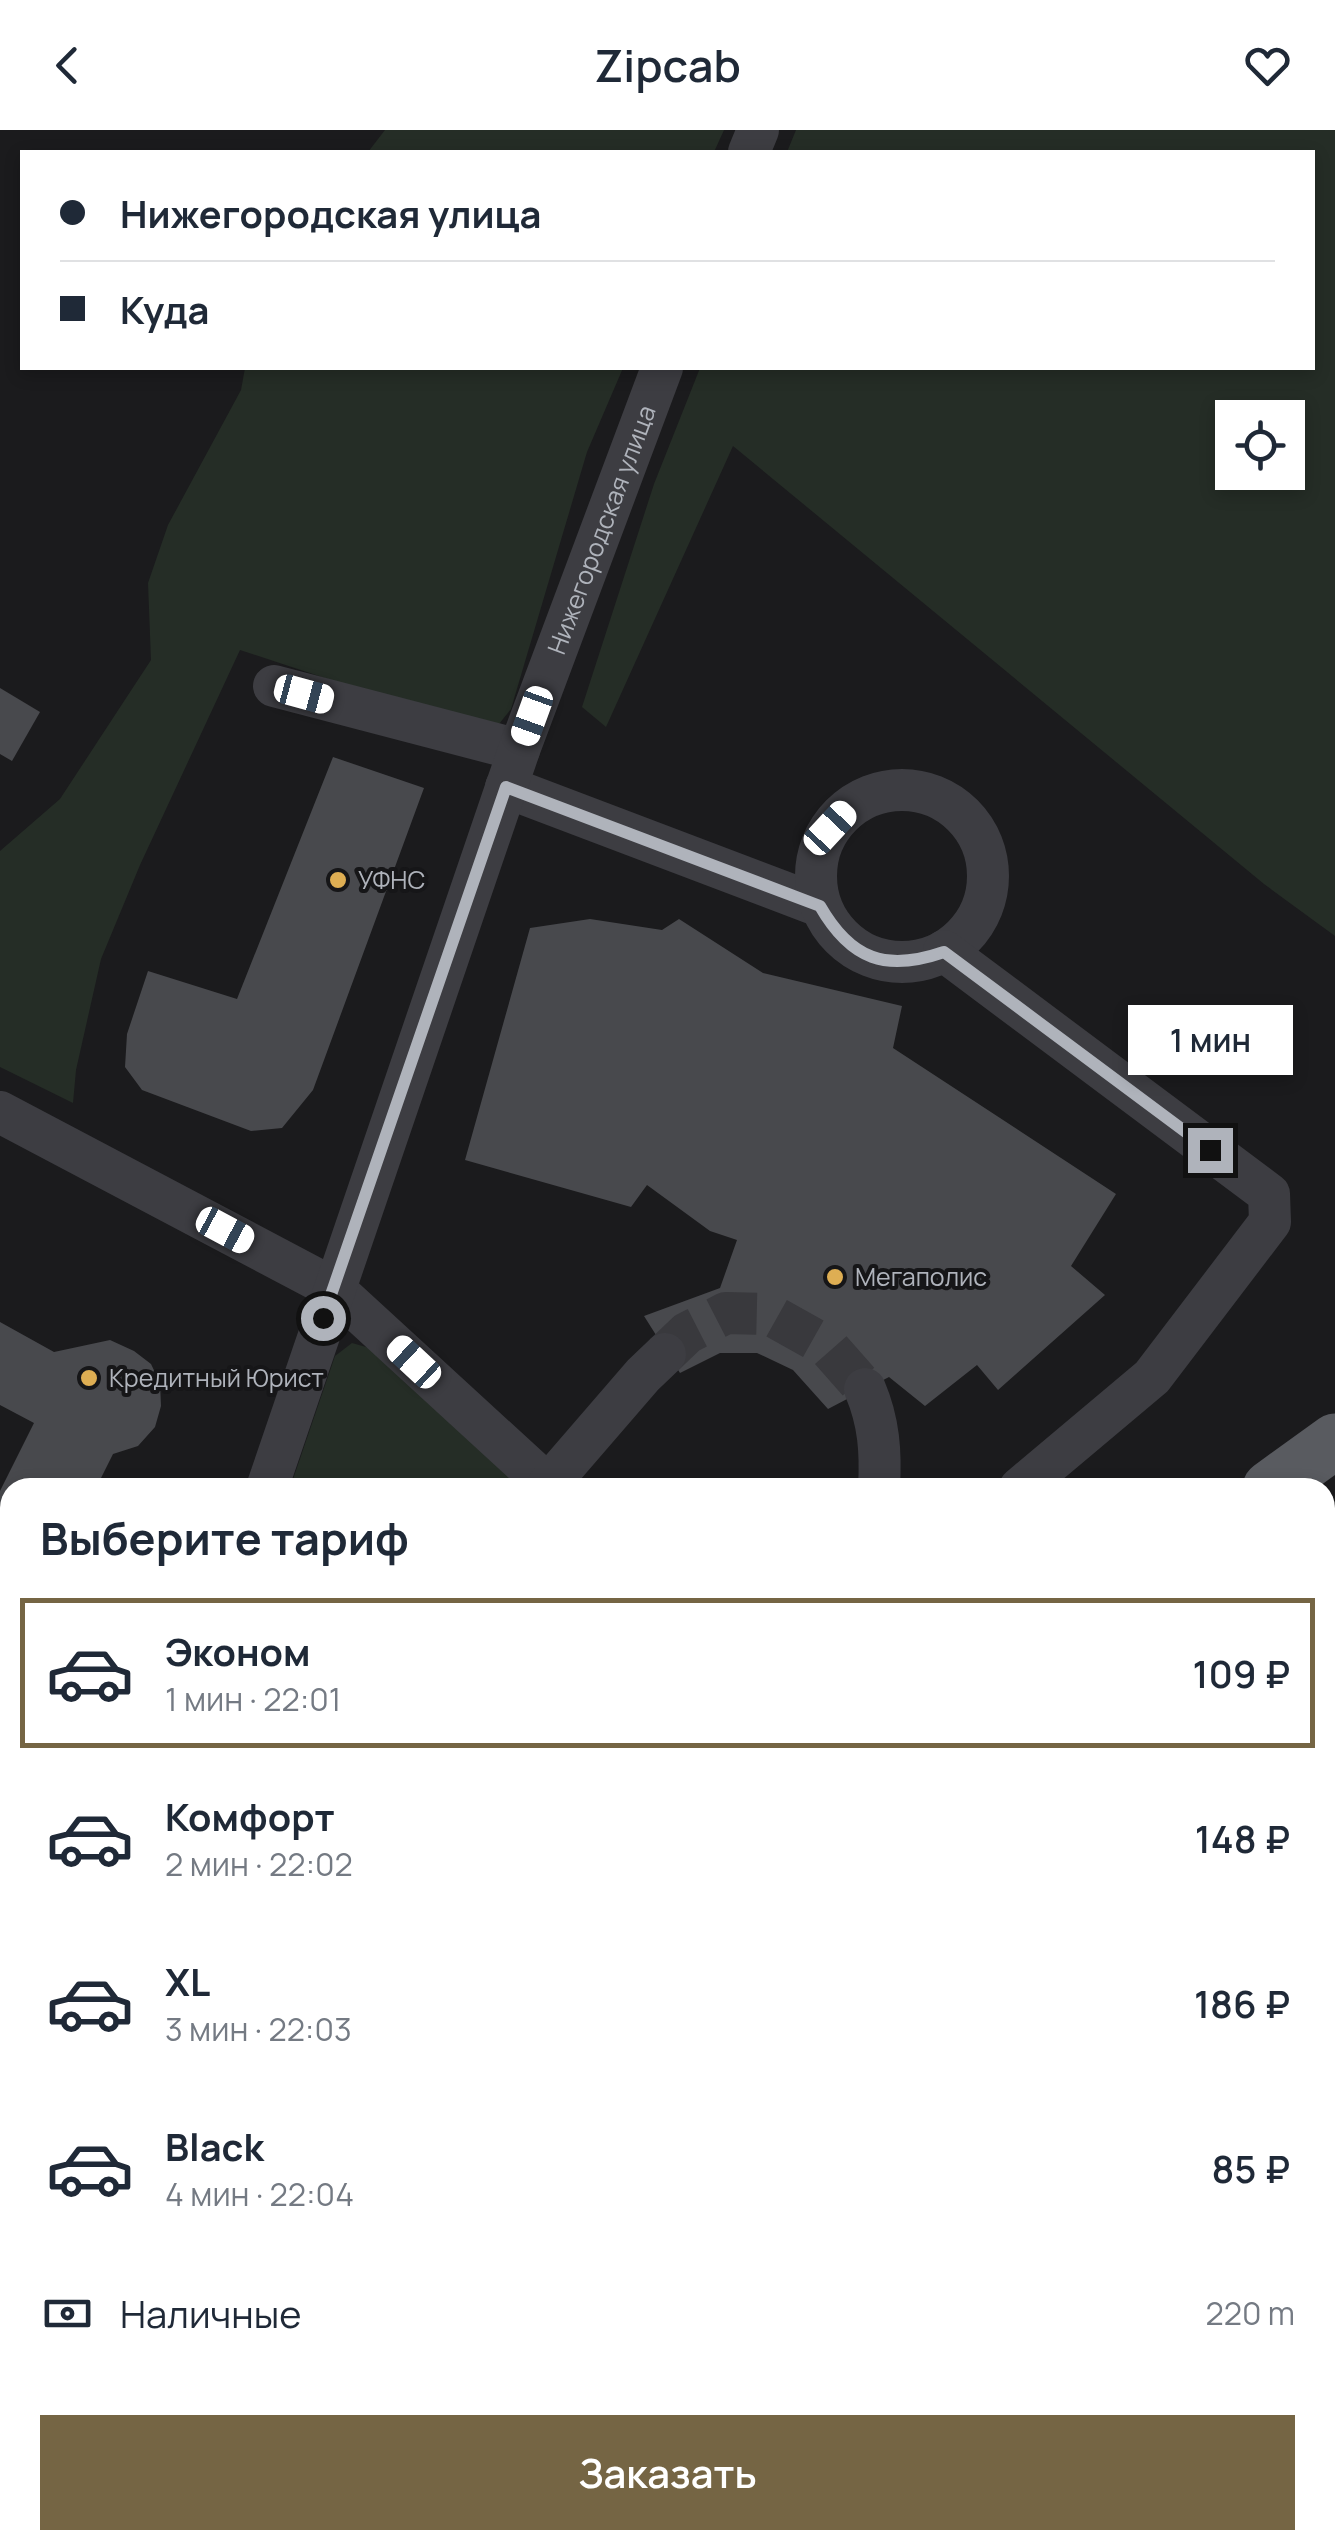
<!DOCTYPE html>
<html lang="ru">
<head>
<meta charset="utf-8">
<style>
	:root { --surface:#fff; --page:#f6f6f7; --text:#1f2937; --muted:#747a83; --line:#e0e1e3; --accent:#756544 }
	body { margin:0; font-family:Manrope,sans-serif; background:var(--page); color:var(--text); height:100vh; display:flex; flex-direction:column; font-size:38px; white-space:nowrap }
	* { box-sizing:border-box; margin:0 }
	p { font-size:32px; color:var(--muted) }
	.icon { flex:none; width:55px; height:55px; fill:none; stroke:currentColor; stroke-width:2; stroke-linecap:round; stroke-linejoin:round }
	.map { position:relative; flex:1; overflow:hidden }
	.details { position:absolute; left:0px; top:1348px; width:1335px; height:1072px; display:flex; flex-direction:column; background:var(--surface); border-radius:30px 30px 0 0; box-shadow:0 5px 15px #0003 }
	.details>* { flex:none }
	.top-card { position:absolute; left:20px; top:20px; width:1295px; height:220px; border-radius:0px; box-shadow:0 5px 15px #0003; display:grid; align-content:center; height:220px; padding:0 40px; background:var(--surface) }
	.buttons { position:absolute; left:1215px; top:270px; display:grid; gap:20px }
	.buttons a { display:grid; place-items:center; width:90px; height:90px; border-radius:0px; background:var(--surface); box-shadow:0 5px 15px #0003; font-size:50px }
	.end { position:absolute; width:45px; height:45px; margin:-22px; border:12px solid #afb3bb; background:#111; box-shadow:0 0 0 5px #111 }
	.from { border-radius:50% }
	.bubble { position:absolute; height:70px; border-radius:0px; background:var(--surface); box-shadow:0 5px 15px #0003; font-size:32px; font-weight:600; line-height:70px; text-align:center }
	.car { position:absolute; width:30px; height:60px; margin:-30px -15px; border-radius:12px; box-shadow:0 0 8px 2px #0007; background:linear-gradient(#fff 24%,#345 0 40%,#fff 0 76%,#345 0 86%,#fff 0) }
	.top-card b { display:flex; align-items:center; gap:35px; height:95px; font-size:38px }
	.top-card b+b { border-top:2px solid var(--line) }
	.top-card i { width:25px; height:25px; background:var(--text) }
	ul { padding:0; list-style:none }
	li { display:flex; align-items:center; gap:30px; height:150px; margin:0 20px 15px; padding:0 20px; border:5px solid transparent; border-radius:0px }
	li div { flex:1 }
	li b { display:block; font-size:38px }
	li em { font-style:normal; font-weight:600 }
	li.current { border-color:var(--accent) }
	li>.icon { width:90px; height:90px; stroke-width:1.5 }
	h2 { padding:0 40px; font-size:45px; line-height:120px }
	.pay { display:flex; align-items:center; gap:25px; height:110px; padding:0 40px; font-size:38px }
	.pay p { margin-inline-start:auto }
	.button { display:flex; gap:20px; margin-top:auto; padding:20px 40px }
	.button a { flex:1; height:115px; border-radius:0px; background:var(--accent); color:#fff; font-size:40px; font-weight:600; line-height:115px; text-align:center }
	header { display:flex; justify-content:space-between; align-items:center; height:130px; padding:0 40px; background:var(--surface); font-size:45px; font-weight:600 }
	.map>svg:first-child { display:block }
	.green { fill:#252d26; fill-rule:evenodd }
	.building { fill:#48494d }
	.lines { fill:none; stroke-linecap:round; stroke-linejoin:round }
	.minor-tunnel { stroke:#39393d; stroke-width:42; stroke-dasharray:42 21; stroke-linecap:butt }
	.minor { stroke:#3d3d42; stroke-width:42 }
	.major { stroke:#595b60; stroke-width:55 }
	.route { stroke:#afb3bb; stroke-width:12 }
	.poi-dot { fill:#deae53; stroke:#161618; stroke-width:4 }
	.labels { text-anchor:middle; stroke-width:8; stroke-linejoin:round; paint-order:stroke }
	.street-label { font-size:25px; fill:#afb3bb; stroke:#161618 }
	.poi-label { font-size:25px; fill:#afb3bb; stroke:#161618; text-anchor:start }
</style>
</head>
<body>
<header><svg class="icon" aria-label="back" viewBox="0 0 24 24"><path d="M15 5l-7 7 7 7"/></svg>Zipcab<svg class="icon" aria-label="heart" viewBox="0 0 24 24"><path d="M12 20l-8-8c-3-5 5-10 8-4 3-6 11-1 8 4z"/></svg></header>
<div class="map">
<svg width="1335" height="2418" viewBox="0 0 1335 2418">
	<rect width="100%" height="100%" fill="#1b1b1d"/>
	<g class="green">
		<polygon points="385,0 724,0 714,22 368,22"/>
		<path d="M796 0H1335V806L1264 754 733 316 606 597 582 577 654 354 700 238H1312V22H787ZM1232 288H1288V342H1232Z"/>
		<polygon points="245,238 623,238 587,322 511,579 499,594 343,554 240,520 140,735 101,829 76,940 73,973 0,937 0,721 60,669 151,530 148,453 168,395 241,260"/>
		<polygon points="352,1213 373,1219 524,1358 290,1358 335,1226"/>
		<polygon points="1335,1496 1335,1784 1325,1791 1325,1502"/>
		<polygon points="10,2178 10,2410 76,2410 69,2418 0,2418 0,2207"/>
		<polygon points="363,2410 449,2410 460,2418 356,2418"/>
		<polygon points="518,2410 705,2410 715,2418 528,2418"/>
		<polygon points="789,2410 900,2410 890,2418 798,2418"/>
	</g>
	<g class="building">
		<polygon points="0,558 40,582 12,631 0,624"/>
		<polygon points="333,627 424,658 313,960 282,998 251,1001 142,960 125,937 127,904 148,841 237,869"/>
		<polygon points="590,789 662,800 679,789 763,843 902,876 893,918 1116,1064 1071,1136 1105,1165 998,1260 977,1235 925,1276 889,1247 828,1279 793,1240 757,1223 720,1223 680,1243 644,1186 720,1158 737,1110 710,1101 647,1055 631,1077 465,1030 530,798"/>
		<polygon points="0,1192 54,1222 110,1210 134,1221 151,1234 160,1253 161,1276 155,1297 138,1316 113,1324 96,1358 10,1358 10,1489 0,1485 0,1361 34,1293 0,1275"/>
		<polygon points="1325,2307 1335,2315 1335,2418 973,2418 984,2410 1325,2410"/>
	</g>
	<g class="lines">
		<polyline class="minor-tunnel" points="665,1224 687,1203 726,1183 769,1184 828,1217 865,1259"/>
		<g class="minor">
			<polyline points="749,22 758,0"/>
			<polyline points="274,556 519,620"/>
			<polyline points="506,657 820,776"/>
			<circle cx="902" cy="746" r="86"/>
			<polyline points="944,821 1269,1064 1270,1092 1152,1247 1020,1358"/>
			<polyline points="0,982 333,1158 551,1358"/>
			<path d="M865 1259C879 1292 881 1322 879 1358"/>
			<polyline points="548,1355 643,1245 665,1224"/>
			<path id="s1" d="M267 1358 519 620 662 238"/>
			<polyline points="0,1536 10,1541"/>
			<polyline points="0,2002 10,2005"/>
			<polyline points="1325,2024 1335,2032"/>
			<polyline points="0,2140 10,2112"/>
			<polyline points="481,2410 492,2418"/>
			<polyline points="294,2418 301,2410"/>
		</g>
		<g class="major">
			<polyline points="1270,1358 1335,1311"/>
			<polyline points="1325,1431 1335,1424"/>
			<polyline points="111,2418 118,2410"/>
			<polyline points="177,2418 184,2410"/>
		</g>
	</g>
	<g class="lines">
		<path class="route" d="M323 1188 506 657 820 776C851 830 886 842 944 822L1210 1020"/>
	</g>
	<g class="poi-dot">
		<circle cx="338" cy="750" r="10"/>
		<circle cx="835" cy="1147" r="10"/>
		<circle cx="89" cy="1248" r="10"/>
	</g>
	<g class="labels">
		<g class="street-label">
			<text dy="9" stroke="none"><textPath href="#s1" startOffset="1015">Нижегородская улица</textPath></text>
		</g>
		<g class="poi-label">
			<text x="358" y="759">УФНС</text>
			<text x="855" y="1156">Мегаполис</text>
			<text x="109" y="1257">Кредитный Юрист</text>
		</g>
	</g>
</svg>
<div class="buttons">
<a><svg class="icon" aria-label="locate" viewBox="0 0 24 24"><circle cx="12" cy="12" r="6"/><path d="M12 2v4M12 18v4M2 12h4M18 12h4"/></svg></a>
</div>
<i class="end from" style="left:323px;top:1188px"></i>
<i class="end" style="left:1210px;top:1020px"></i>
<div class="bubble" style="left:1128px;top:875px;width:165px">1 мин</div>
<i class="car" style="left:304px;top:564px;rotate:105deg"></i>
<i class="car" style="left:532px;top:586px;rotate:200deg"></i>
<i class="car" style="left:830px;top:698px;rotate:43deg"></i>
<i class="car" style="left:225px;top:1100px;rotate:118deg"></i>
<i class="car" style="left:414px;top:1232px;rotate:313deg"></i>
<div class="top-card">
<b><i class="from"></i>Нижегородская улица</b>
<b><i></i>Куда</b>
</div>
<section class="details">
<h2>Выберите тариф</h2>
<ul>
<li class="current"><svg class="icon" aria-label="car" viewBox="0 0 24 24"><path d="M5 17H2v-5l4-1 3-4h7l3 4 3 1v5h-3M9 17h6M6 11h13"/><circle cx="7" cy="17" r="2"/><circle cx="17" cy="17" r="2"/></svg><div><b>Эконом</b><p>1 мин · 22:01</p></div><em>109 ₽</em></li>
<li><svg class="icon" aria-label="car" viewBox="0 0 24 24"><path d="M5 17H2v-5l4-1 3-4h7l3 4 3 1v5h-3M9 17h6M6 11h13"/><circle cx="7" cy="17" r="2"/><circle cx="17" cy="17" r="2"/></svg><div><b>Комфорт</b><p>2 мин · 22:02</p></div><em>148 ₽</em></li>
<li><svg class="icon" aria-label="car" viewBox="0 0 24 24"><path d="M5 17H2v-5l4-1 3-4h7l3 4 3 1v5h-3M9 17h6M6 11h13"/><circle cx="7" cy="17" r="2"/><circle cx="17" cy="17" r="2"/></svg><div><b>XL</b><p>3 мин · 22:03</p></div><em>186 ₽</em></li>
<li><svg class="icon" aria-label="car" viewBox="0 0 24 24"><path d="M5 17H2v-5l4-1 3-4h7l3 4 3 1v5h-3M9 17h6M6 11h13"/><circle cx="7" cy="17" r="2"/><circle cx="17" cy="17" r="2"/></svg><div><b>Black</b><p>4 мин · 22:04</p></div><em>85 ₽</em></li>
</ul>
<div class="pay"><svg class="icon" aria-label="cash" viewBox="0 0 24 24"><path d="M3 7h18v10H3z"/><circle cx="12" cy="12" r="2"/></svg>Наличные<p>220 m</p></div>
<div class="button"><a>Заказать</a></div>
</section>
</div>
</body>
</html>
